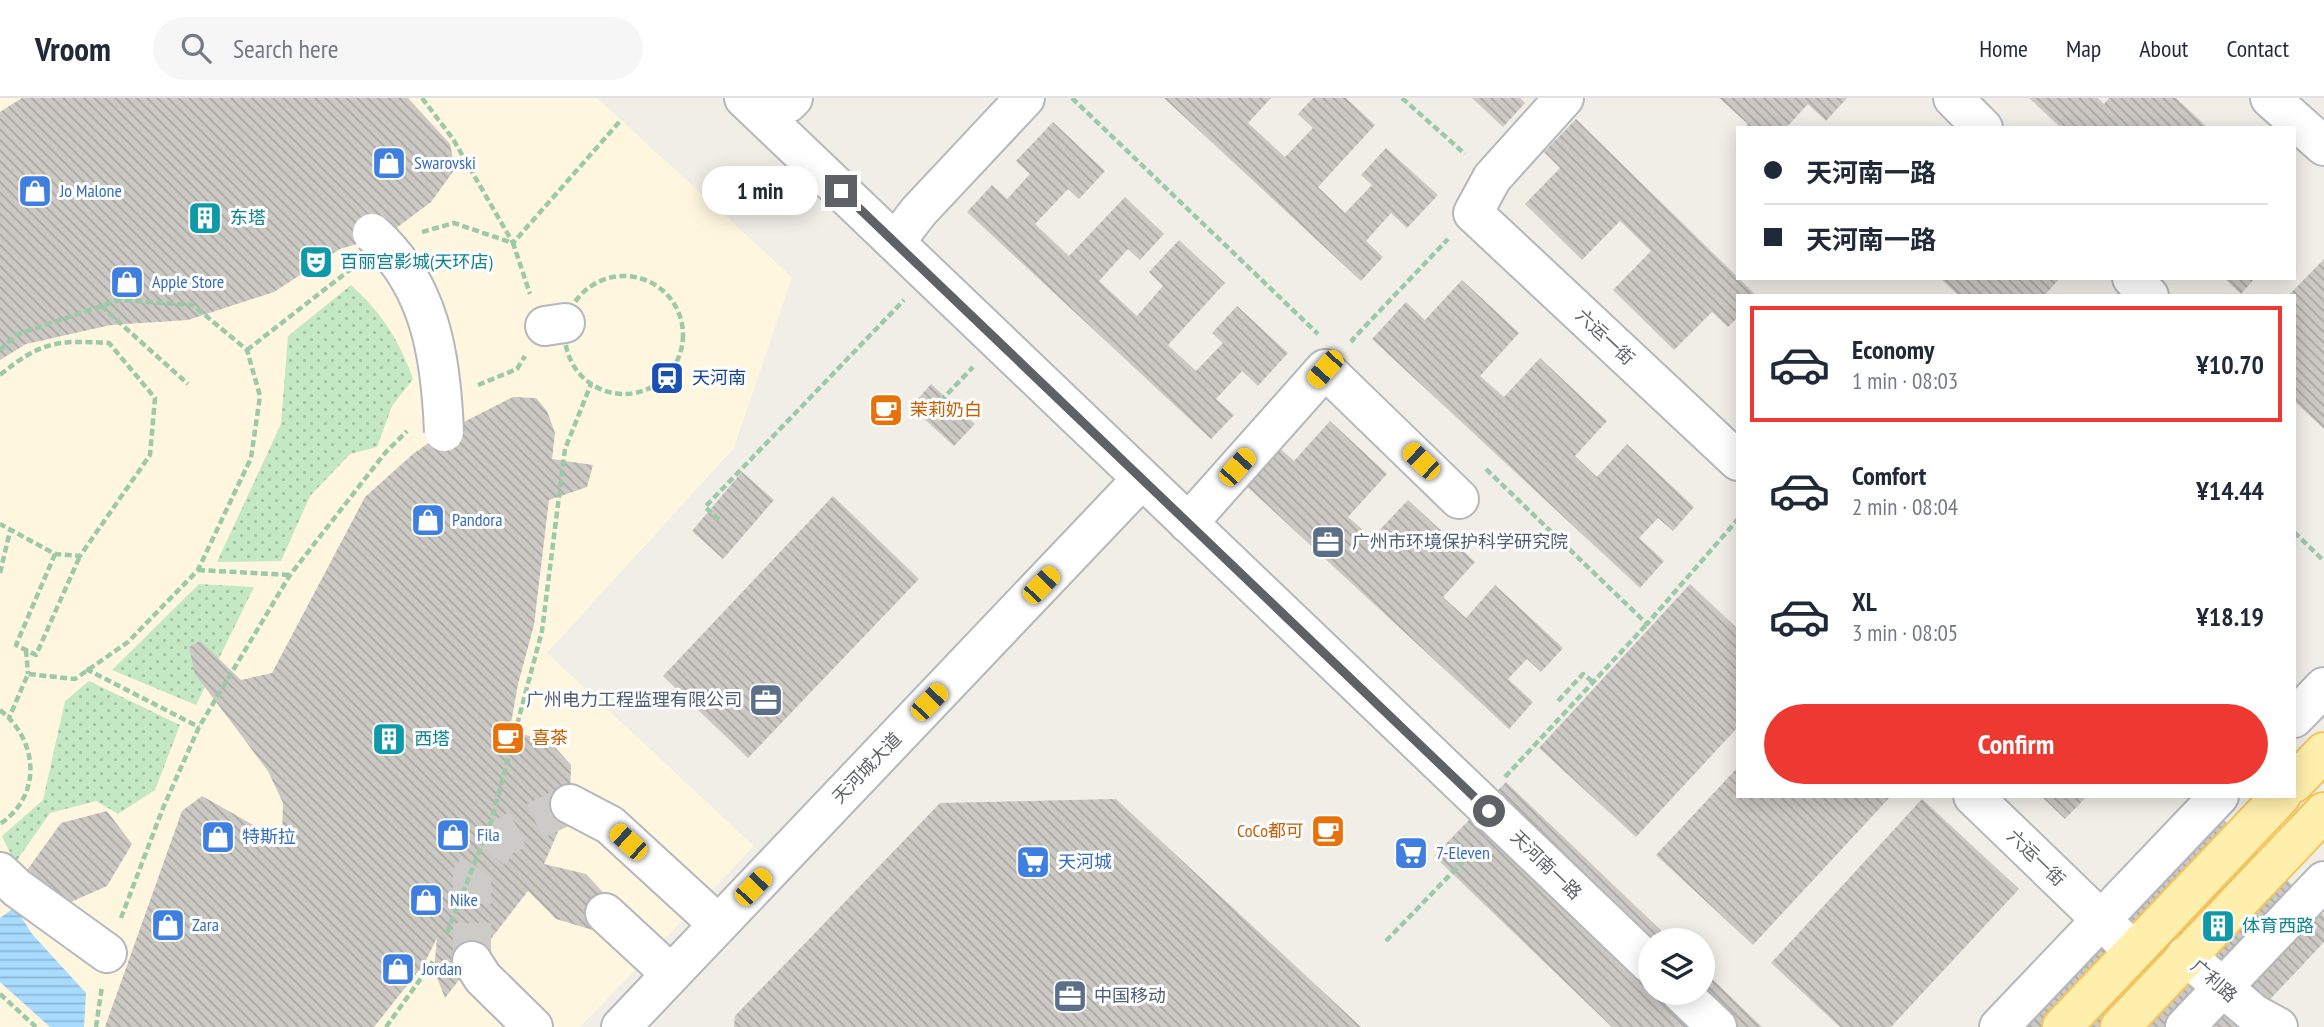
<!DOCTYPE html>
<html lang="en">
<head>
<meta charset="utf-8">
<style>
	:root { --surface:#fff; --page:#f6f6f7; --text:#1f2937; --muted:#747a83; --line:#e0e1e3; --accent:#ed3931 }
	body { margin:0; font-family:"PT Sans Narrow","Noto Sans SC",sans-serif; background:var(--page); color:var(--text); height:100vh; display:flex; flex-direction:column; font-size:26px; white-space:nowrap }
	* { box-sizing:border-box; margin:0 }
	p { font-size:23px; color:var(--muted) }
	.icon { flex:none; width:38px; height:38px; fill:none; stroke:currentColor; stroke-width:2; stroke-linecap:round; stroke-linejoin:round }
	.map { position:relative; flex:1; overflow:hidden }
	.sheet { position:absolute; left:1736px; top:196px; width:560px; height:504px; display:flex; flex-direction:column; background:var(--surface); border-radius:0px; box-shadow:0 4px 18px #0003 }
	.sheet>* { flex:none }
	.top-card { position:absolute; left:1736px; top:28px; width:560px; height:154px; border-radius:0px; box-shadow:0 4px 18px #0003; display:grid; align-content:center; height:154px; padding:0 28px; background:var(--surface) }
	.buttons { position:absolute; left:1638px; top:830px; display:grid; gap:14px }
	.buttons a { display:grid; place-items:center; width:77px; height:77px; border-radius:50%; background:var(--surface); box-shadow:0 4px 18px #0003; font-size:35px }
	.end { position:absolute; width:32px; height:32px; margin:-16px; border:9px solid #5e6267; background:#fff; box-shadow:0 0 0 4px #fff }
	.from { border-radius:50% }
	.bubble { position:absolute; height:49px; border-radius:24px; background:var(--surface); box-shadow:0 4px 18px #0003; font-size:23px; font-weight:600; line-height:49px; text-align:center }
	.car { position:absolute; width:21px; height:42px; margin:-21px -10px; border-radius:9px; box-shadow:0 0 5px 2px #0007; background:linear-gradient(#f5c518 24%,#345 0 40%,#f5c518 0 76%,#345 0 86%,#f5c518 0) }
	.top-card b { display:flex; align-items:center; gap:24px; height:66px; font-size:26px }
	.top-card b+b { border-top:2px solid var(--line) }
	.top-card i { width:18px; height:18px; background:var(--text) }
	ul { padding:12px 0 0; list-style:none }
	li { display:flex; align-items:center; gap:21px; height:116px; margin:0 14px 10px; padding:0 14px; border:4px solid transparent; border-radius:0px }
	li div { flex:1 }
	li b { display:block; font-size:26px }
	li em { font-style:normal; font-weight:600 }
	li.current { border-color:var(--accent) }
	li>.icon { width:63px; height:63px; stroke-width:1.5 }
	.button { display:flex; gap:14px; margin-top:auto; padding:14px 28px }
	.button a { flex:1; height:80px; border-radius:42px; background:var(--accent); color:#fff; font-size:28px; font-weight:600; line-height:80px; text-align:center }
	header { display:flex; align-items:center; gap:42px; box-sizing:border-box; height:98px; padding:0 35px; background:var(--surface); border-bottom:2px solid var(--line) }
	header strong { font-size:33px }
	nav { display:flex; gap:38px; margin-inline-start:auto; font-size:24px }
	.search { width:490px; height:63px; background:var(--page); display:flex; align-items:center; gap:18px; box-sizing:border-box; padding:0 24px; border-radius:38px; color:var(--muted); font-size:26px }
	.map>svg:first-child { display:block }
	.commercial { fill:#fef6de }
	.grass { fill:url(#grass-dots) }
	.water { fill:url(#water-rules) }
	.building { fill:url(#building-back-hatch) }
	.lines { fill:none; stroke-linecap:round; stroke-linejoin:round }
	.minor-tunnel { stroke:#cccbc7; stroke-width:38; stroke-dasharray:38 19; stroke-linecap:butt }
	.minor-casing { stroke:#b4b7bb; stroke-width:42 }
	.major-casing { stroke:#f4c55c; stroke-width:42 }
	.path { stroke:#9cc9a8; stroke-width:4.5; stroke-dasharray:7 3.5; stroke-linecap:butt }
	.minor { stroke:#fff; stroke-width:38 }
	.major { stroke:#ffefad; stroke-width:38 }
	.minor-bridge-casing { stroke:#b4b7bb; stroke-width:42; stroke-linecap:butt }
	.minor-bridge { stroke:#fff; stroke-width:38 }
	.route { stroke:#5e6267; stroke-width:9 }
	.labels { text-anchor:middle; stroke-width:6; stroke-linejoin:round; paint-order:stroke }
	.shop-label { font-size:18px; fill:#366cbe; stroke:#fff; text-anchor:start }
	.culture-label { font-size:18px; fill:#0d838f; stroke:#fff; text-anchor:start }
	.street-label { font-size:18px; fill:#5e6267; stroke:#fff }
	.transit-label { font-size:18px; fill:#164399; stroke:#fff; text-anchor:start }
	.food-label { font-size:18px; fill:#c56008; stroke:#fff; text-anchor:start }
	.service-label { font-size:18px; fill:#4e5e75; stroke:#fff; text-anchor:start }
</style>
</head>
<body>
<header>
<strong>Vroom</strong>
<div class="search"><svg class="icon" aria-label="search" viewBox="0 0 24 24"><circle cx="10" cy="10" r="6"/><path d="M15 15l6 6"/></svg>Search here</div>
<nav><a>Home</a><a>Map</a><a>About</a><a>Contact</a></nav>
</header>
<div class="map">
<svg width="2324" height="929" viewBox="0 0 2324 929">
	<defs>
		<pattern id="grass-dots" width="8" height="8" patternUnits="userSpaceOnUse" patternTransform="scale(1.75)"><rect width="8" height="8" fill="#c4e8c3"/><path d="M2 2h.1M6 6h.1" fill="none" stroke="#a2bfa2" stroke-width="1.8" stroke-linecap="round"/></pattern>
		<pattern id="water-rules" width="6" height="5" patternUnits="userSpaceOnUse" patternTransform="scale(1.75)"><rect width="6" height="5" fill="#a8dcff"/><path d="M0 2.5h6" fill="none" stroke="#8cb6d2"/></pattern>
		<pattern id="building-back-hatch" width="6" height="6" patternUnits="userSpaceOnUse" patternTransform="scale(1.75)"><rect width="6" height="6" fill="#ccc9c4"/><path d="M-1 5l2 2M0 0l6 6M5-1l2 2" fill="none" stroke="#a9a7a3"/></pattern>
	</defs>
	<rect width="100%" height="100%" fill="#f0eee7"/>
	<polygon class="commercial" points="0,0 597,0 792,179 734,350 547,555 754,748 580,929 0,929"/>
	<g class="grass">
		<path d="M351 187C382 215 399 242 413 281L392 308 377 349 350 356 310 398 281 463 217 464 281 326 288 238Z"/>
		<polygon points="199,486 254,489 196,607 112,572"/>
		<polygon points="89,583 180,627 155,692 118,716 96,703 50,715 15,765 2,738 43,702 65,603"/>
	</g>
	<polygon class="water" points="15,809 32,836 86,895 84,929 50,929 0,884 0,820"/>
	<g class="building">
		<polygon points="22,0 408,0 450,46 455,71 431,104 387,137 340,151 274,194 188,222 111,227 26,246 0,262 0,14"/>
		<polygon points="1164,0 1271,0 1248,25 1285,59 1313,30 1298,16 1313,0 1346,0 1375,27 1318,89 1345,115 1372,87 1361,77 1386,50 1438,97 1407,130 1391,115 1366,143 1383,159 1361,183"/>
		<polygon points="1472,0 1520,0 1525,5 1503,29"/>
		<polygon points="1719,0 1847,0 1826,23 1808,6 1786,30 1744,30 1748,26"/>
		<polygon points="2029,0 2098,0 2104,6 2109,0 2176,0 2208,30 2061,30"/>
		<polygon points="1576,21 1757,198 1738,198 1738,219 1728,229 1712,214 1674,252 1613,192 1651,153 1620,123 1582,162 1525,106 1560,70 1544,54"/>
		<polygon points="1053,24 1105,73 1079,101 1068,91 1035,126 1069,158 1125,99 1164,136 1140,162 1128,151 1099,183 1137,218 1163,188 1149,174 1179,142 1225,185 1168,247 1196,273 1223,245 1212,235 1237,208 1288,255 1258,288 1242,273 1216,301 1234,317 1211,341 967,114 992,87 1007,101 1030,76 1016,63"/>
		<polygon points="2324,161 2324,331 2294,303 2294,198 2288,198"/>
		<polygon points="1940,180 2060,180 2044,198 1959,198"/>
		<polygon points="2224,180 2255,180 2241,196"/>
		<polygon points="1462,182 1519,235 1480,278 1504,299 1540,260 1607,323 1575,358 1597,379 1627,346 1694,409 1673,433 1658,420 1639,440 1664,463 1640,490 1372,241 1406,204 1425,222"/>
		<polygon points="931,286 975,326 954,348 911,309"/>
		<polygon points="513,299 536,300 547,313 555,335 552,361 593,367 587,389 549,402 534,527 518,586 510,631 553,647 571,667 570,706 544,766 586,776 610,802 596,833 556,821 528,793 445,900 434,872 437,840 424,866 374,929 105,929 182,713 202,698 282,743 283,705 268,673 195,576 189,549 200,543 241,582 272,575 365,399 413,356 444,334"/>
		<polygon points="1330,323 1387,376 1348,419 1372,440 1408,402 1475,464 1443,499 1466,520 1495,487 1563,550 1541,574 1527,561 1508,581 1533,604 1509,631 1240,382 1274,345 1294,363"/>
		<polygon points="742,374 774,402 723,461 692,433"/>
		<polygon points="833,398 919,481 748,660 663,578"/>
		<polygon points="1690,486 1738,531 1738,629 1636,739 1539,650"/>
		<polygon points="1738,669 1738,698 1891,698 1753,847 1656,757"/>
		<polygon points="1506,684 1671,842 1650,842 1650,894 1703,894 1703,872 1762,929 1612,929 1434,758"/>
		<polygon points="2041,698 2087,698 2065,721"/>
		<polygon points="1116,701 1361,929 734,929 735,918 940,705"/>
		<polygon points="1922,701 2019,791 1891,929 1840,929 1771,865"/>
		<polygon points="107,713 132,746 107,788 53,812 25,775 61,725"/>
		<polygon points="2217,716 2324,817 2324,844 2244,929 2017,929"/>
	</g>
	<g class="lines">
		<polyline class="minor-tunnel" points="472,863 472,777 501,740 570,706"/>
		<g class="minor-casing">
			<g id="minor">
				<polyline points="744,0 1650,866"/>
				<polyline points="1564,0 1492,80 1473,115 1738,363"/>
				<polyline points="1953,0 1983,30"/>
				<polyline points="2270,0 2324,48"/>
				<polyline points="788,5 793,0"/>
				<polyline points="895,144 919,113 1025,0"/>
				<polyline points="2132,180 2149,198"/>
				<polyline points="545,228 565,225"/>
				<polyline points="1188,425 1325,271 1459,401"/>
				<polyline points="2294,620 2324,589"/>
				<polyline points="1973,698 2120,840"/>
				<polyline points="570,706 610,727 718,826"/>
				<polyline points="0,774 17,790 107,855"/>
				<polyline points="605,815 671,876"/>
				<polyline points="2186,858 2254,916 2278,929"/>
				<polyline points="472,863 483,880 533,929"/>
				<polyline points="1680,894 1717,929"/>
				<polyline points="621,929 1142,381"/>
				<polyline points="1999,929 2219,698"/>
				<polyline points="2185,929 2324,783"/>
			</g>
		</g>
		<g class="major-casing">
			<g id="major">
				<polyline points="2294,685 2324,654"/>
				<polyline points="2062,929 2281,698"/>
				<polyline points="2120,929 2324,714"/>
			</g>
		</g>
		<g class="path">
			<polyline points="422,0 453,41 513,145 621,22"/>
			<polyline points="1072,0 1318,236"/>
			<polyline points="1402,0 1465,56"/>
			<polyline points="422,134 454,125 513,145 530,196"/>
			<circle cx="624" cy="237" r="59"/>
			<polyline points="101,208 188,286"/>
			<polyline points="1354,244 1352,242 1448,141"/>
			<polyline points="0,252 16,237 119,202 193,207 247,252 260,298 251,360 198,472 128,544 75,581 28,576 9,620"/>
			<polyline points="247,252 356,167"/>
			<path d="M0 277C41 243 58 242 109 245L155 300 150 357 80 458 55 456 0 426"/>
			<polyline points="478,287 517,271 525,258"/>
			<polyline points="933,311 973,269"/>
			<polyline points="1486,371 1647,526 1738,421"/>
			<polyline points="719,422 705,409 904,202"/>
			<polyline points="2294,434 2324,463"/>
			<polyline points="55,456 16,547 36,557 80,458"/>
			<polyline points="198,472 290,477"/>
			<polyline points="0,475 10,433"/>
			<polyline points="26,552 28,576"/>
			<polyline points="86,571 199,629"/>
			<polyline points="1558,603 1583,576 1593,584"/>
			<path d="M0 612C38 642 43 697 0 726"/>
			<polyline points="1505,679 1647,526"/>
			<polyline points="121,820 163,710 199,629 290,477 385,355 407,333"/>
			<polyline points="447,835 492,721 542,533 565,351 591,286"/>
			<polyline points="1386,843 1476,750"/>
			<polyline points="0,896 36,929"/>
			<polyline points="96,929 102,888"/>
			<polyline points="386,929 434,862"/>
		</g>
		<use href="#minor" class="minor"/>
		<use href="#major" class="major"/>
		<g class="minor-bridge-casing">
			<path id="minor-bridge" d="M372 135C431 187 441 260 444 334"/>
		</g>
		<use href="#minor-bridge" class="minor-bridge"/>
	</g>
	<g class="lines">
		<polyline class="route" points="841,93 1489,713"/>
	</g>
	<defs>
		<g id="shop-square" transform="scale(1.75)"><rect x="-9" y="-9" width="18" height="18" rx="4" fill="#3f7fe0" stroke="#fff"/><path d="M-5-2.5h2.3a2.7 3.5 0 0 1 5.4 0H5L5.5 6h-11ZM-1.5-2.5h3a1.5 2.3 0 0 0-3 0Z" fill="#fff"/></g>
		<g id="building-square" transform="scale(1.75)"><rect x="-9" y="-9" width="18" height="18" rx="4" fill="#0f9aa8" stroke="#fff"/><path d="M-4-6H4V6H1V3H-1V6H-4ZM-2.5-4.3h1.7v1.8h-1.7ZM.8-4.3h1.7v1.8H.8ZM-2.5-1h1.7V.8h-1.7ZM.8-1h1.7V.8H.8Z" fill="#fff"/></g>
		<g id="theatre-square" transform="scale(1.75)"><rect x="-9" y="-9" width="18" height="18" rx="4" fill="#0f9aa8" stroke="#fff"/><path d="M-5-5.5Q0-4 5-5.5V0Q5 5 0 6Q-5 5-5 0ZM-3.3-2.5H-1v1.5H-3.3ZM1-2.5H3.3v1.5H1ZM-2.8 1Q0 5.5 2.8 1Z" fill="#fff"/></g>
		<g id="station-square" transform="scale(1.75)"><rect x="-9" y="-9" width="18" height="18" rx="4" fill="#1a4fb4" stroke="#fff"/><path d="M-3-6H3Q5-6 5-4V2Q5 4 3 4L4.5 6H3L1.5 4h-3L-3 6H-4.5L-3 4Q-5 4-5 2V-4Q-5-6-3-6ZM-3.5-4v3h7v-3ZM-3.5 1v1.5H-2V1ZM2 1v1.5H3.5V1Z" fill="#fff"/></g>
		<g id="cafe-square" transform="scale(1.75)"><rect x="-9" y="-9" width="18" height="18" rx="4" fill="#e8710a" stroke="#fff"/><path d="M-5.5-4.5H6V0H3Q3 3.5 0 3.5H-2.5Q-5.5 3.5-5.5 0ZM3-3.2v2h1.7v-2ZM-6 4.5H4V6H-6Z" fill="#fff"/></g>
		<g id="office-square" transform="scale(1.75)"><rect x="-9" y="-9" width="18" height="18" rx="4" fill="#5c6f8a" stroke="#fff"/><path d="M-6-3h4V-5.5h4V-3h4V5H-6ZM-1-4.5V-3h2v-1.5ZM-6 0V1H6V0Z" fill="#fff"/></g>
		<g id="supermarket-square" transform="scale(1.75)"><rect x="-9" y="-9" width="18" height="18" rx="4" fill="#3f7fe0" stroke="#fff"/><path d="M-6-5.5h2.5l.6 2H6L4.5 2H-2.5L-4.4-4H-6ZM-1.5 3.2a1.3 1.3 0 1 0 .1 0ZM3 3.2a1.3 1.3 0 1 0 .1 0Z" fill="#fff"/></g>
	</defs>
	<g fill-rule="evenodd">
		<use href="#shop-square" x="389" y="65"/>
		<use href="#shop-square" x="35" y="93"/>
		<use href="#building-square" x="205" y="120"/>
		<use href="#theatre-square" x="316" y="164"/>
		<use href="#shop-square" x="127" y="184"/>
		<use href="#station-square" x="667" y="280"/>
		<use href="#cafe-square" x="886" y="312"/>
		<use href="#shop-square" x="428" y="422"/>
		<use href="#office-square" x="1328" y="444"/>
		<use href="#office-square" x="766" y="602"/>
		<use href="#cafe-square" x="508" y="640"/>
		<use href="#building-square" x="389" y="641"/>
		<use href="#cafe-square" x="1328" y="733"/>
		<use href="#shop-square" x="453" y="737"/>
		<use href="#shop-square" x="218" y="739"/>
		<use href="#supermarket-square" x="1411" y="755"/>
		<use href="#supermarket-square" x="1033" y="764"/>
		<use href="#shop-square" x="426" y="802"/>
		<use href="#shop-square" x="168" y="827"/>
		<use href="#building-square" x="2218" y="828"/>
		<use href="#shop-square" x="398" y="871"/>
		<use href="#office-square" x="1070" y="898"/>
	</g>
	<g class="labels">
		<g class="shop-label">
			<text x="414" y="71">Swarovski</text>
			<text x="60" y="99">Jo Malone</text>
			<text x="152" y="190">Apple Store</text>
			<text x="452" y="428">Pandora</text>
			<text x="477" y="743">Fila</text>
			<text x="242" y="745">特斯拉</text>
			<text x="1436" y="761">7-Eleven</text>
			<text x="1058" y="770">天河城</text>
			<text x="450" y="808">Nike</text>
			<text x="192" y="833">Zara</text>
			<text x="422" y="877">Jordan</text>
		</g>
		<g class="culture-label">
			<text x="230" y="126">东塔</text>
			<text x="340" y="170">百丽宫影城(天环店)</text>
			<text x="414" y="647">西塔</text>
			<text x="2242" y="834">体育西路</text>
		</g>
		<g class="street-label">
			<text transform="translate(1605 239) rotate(43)" y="6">六运一街</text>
			<text transform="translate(867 670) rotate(-46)" y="6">天河城大道</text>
			<text transform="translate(2036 760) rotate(44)" y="6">六运一街</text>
			<text transform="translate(1546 767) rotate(44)" y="6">天河南一路</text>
			<text transform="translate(2214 883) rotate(41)" y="6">广利路</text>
		</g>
		<g class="transit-label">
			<text x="692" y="286">天河南</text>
		</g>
		<g class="food-label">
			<text x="910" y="318">茉莉奶白</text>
			<text x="532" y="646">喜茶</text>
			<text x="1304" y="739" text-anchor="end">CoCo都可</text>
		</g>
		<g class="service-label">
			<text x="1352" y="450">广州市环境保护科学研究院</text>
			<text x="742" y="608" text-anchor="end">广州电力工程监理有限公司</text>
			<text x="1094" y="904">中国移动</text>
		</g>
	</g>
</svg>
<div class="buttons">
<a><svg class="icon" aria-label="layers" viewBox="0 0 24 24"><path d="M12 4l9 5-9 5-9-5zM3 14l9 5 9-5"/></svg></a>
</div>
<i class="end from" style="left:1489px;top:713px"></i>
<i class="end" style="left:841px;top:93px"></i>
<div class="bubble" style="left:702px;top:68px;width:116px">1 min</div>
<i class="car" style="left:1325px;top:271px;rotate:222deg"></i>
<i class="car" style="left:1421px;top:363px;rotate:314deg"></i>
<i class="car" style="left:1237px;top:369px;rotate:42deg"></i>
<i class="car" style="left:1041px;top:487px;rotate:44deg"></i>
<i class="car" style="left:929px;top:604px;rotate:44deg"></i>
<i class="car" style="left:628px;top:744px;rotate:312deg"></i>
<i class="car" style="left:753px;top:789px;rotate:44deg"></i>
<div class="top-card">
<b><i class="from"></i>天河南一路</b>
<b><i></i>天河南一路</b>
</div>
<section class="sheet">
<ul>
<li class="current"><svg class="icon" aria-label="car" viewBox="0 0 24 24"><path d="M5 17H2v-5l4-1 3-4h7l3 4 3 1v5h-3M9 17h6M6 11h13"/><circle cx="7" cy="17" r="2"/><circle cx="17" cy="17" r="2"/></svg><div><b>Economy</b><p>1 min · 08:03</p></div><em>¥10.70</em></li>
<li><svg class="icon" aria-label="car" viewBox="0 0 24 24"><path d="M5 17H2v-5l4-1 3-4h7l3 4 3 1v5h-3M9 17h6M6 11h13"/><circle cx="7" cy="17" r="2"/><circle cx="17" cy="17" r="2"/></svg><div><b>Comfort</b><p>2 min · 08:04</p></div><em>¥14.44</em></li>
<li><svg class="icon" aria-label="car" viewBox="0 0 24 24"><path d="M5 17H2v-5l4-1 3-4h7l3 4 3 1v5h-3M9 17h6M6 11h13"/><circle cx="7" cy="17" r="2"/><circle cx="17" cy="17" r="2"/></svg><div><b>XL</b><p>3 min · 08:05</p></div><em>¥18.19</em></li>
</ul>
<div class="button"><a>Confirm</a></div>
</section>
</div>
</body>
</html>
